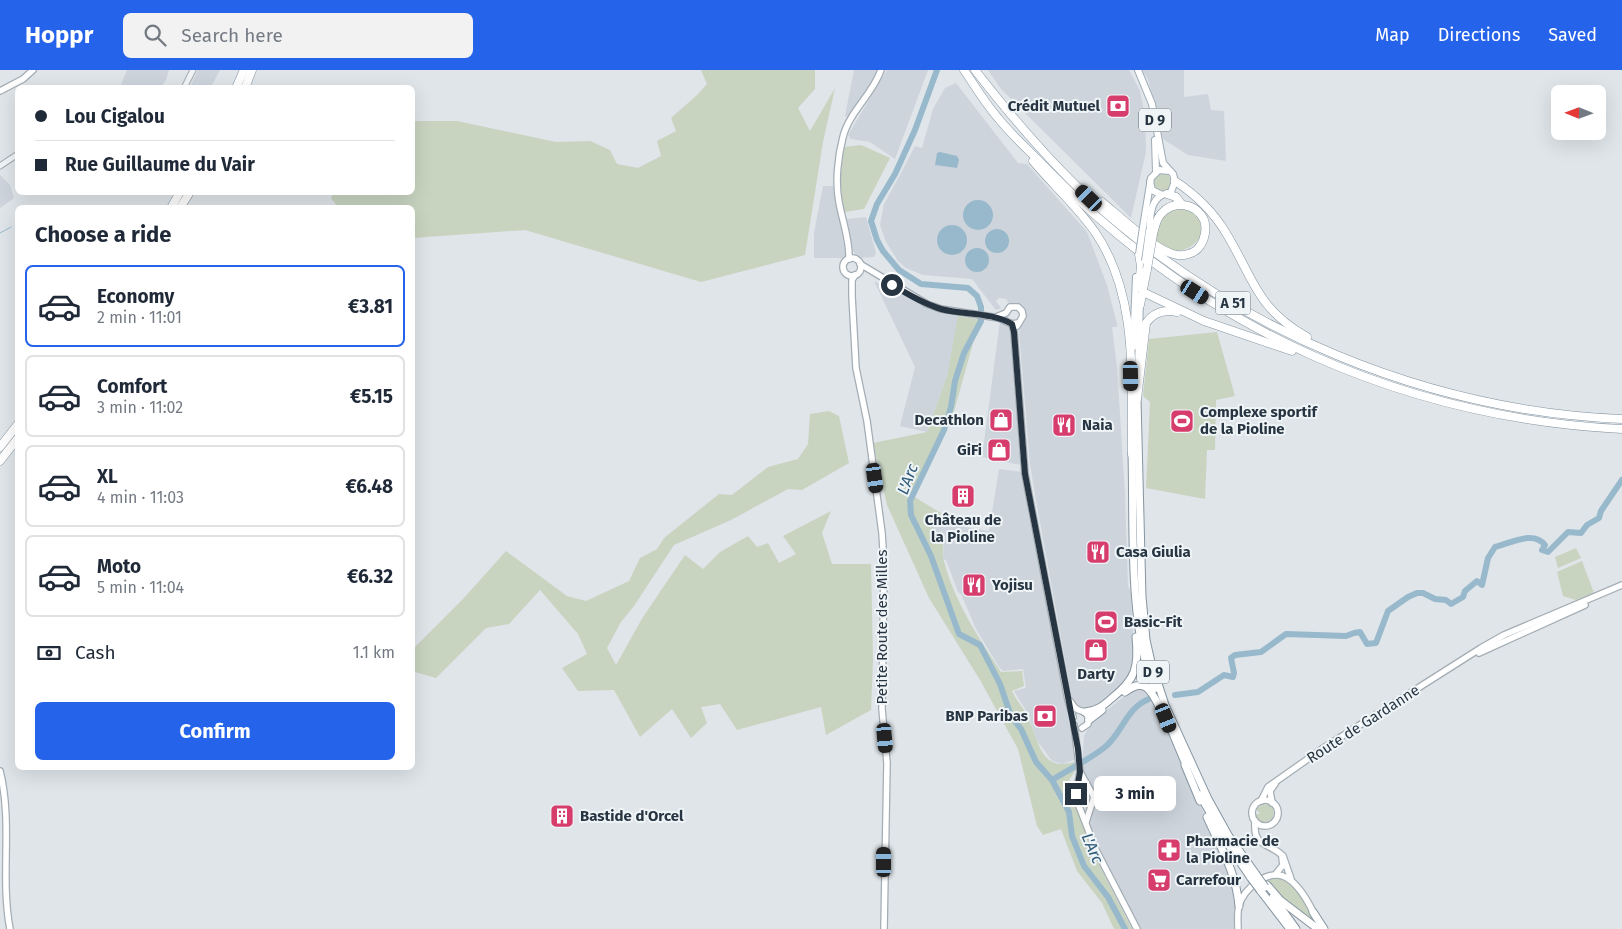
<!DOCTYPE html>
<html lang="en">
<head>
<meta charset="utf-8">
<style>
	:root { --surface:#fff; --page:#f2f2f3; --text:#1f2937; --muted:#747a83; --line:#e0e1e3; --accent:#2563eb }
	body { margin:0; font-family:"Fira Sans",sans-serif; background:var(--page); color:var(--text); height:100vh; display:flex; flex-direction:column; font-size:19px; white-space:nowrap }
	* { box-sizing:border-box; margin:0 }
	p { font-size:16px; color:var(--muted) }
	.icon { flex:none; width:28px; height:28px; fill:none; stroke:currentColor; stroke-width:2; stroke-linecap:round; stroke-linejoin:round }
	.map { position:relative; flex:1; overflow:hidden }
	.details { position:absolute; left:15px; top:135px; width:400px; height:565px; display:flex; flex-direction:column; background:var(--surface); border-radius:8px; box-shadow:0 5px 20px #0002 }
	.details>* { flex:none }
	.top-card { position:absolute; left:15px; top:15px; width:400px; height:110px; border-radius:8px; box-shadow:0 5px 20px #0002; display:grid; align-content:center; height:110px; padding:0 20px; background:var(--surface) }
	.needle { width:32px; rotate:271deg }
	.buttons { position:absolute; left:1551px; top:15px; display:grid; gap:10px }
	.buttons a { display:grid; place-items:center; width:55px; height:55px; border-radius:8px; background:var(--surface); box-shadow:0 5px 20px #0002; font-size:25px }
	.end { position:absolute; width:22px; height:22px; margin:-11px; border:6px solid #273542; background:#fff; box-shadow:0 0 0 2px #fff }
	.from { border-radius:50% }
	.bubble { position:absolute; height:35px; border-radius:8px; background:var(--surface); box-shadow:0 5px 20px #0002; font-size:16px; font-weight:700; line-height:35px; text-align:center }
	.car { position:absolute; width:15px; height:30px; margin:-15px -8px; border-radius:6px; box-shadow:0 0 4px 1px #0007; background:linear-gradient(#222 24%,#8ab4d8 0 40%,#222 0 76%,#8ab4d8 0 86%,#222 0) }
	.top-card b { display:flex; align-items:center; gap:18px; height:48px; font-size:19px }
	.top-card b+b { border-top:1px solid var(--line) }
	.top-card i { width:12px; height:12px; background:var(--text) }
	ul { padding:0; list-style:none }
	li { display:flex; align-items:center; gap:15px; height:82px; margin:0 10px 8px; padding:0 10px; border:2px solid var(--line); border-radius:8px }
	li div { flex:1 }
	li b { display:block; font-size:19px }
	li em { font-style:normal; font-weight:700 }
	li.selected { border-color:var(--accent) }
	li>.icon { width:45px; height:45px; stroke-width:1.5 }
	h2 { padding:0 20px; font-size:22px; line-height:60px }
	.pay { display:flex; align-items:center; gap:12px; height:55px; padding:0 20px; font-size:19px }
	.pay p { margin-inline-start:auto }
	.cta { display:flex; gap:10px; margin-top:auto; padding:10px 20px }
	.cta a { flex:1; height:58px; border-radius:8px; background:var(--accent); color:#fff; font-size:20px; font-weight:700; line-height:58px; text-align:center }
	header { display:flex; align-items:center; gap:30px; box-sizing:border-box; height:70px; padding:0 25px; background:var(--accent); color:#fff }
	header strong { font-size:24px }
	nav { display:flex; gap:28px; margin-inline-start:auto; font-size:18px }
	.search { width:350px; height:45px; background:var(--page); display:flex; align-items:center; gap:12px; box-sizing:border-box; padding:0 18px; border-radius:8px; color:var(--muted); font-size:19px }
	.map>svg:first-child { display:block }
	.built { fill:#cdd4dc }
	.green { fill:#c8d4c0 }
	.water { fill:#98b9cc }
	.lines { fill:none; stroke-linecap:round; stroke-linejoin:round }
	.stream { stroke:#98b9cc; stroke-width:1 }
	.river { stroke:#98b9cc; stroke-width:6 }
	.tertiary-casing { stroke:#a4adb4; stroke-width:7 }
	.secondary-casing { stroke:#a4adb4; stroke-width:8 }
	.primary-casing { stroke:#9eabb6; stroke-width:8 }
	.trunk-casing { stroke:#8695a1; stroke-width:9 }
	.motorway-casing { stroke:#8695a1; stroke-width:9 }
	.tertiary { stroke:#f2f5f7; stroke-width:5 }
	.secondary { stroke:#fff; stroke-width:5.5 }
	.primary { stroke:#fff; stroke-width:6 }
	.trunk { stroke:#fff; stroke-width:7 }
	.motorway { stroke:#fff; stroke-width:8 }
	.primary-bridge-casing { stroke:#9eabb6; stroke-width:8; stroke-linecap:butt }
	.trunk-bridge-casing { stroke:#8695a1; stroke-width:9; stroke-linecap:butt }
	.motorway-bridge-casing { stroke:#8695a1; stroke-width:9; stroke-linecap:butt }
	.primary-bridge { stroke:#fff; stroke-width:6 }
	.trunk-bridge { stroke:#fff; stroke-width:7 }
	.motorway-bridge { stroke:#fff; stroke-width:8 }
	.route { stroke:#273542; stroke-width:6 }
	.labels { text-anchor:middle; stroke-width:4; stroke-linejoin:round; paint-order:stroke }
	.shield { fill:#eff4f7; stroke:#636e78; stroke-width:1 }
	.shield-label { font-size:14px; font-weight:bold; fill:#273542 }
	.poi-label { font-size:15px; font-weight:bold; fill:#273542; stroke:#eff4f7; text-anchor:start }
	.street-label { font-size:15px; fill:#273542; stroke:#eff4f7 }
	.water-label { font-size:16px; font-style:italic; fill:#2f5b78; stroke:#eff4f7 }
</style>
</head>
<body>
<header>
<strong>Hoppr</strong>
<div class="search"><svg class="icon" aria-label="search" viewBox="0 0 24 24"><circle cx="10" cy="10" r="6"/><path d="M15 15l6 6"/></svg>Search here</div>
<nav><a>Map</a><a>Directions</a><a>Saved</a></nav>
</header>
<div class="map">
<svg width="1622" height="859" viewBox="0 0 1622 859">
	<rect width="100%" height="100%" fill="#dfe5e9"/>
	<g class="built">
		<polygon points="127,0 169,0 166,10 161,17 120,17"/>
		<polygon points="198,0 220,0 211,17 190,17"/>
		<polygon points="854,0 877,0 873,9 848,47 845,46"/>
		<polygon points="887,0 928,0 895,89 870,72 851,69 848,65"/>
		<polygon points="988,0 1129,0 1140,21 1145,45 1146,82 1131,148 1001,19"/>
		<polygon points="1142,0 1184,0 1184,27 1208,24 1211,40 1224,41 1226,91 1188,85 1163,69 1148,9"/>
		<polygon points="956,13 1018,93 1027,94 1087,162 1107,215 1117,254 1117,257 1112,257 1117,297 1125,424 1128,516 1131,523 1134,582 1132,599 1127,609 1113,625 1101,635 1089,640 1078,639 1073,634 1036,430 1030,394 1019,262 1021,254 1025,249 1025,239 1020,236 1009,234 1006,229 999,228 996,231 1001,238 996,240 972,209 923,205 906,198 898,191 886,172 880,155 884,134 901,103 915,76 922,78 933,39 945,18"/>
		<polygon points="0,105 10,115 14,128 0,138"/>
		<polygon points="823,116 833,116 846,186 844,188 814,188 814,163"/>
		<polygon points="866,147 876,183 874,187 859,188 853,181 847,149"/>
		<polygon points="874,211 933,239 959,245 947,306 927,362 900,356 915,297"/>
		<polygon points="1000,251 1007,252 1011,260 1021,395 982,387"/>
		<polygon points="999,399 1022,402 1029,449 1069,643 1076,689 1063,694 1052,691 1036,669 1028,644 1014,621 1026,618 1023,599 1003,601 999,597 976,559 961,524 958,522 946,490 943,489 944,471 931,458 944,445 954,455 989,461"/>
		<polygon points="1136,617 1149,622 1220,779 1236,824 1236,859 1141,859 1100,782 1088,749 1090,741 1098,727 1082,700 1084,666 1092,652"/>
	</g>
	<g class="green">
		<polygon points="701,0 815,0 815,19 798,38 810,61 835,18 823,72 805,185 701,212 525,160 413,168 412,138 338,137 331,128 333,123 412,122 413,51 457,51 556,72 590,71 610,80 617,94 638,98 661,86 657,71 676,61 671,48 696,26 707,14"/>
		<polygon points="861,75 890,88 864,139 845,142 839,121 844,77"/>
		<circle cx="1162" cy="112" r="9"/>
		<path d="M1185 138C1199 145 1211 161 1194 174 1189 178 1183 181 1177 181 1169 180 1162 174 1155 170 1158 150 1162 140 1185 138Z"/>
		<path d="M958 246 982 250 975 266 953 345 913 426 944 445 932 458 944 471C943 478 942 485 944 491 954 531 979 568 1001 602L1022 601 1024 616 1012 621C1016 630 1022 636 1026 644 1039 666 1038 703 1074 692L1075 701 1066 715 1081 747 1092 781 1132 859H1114L1102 833 1077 801 1061 759 1043 765 1037 756 1018 679 980 610 929 528 887 435 873 373 927 362 947 306Z"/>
		<polygon points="1217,262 1235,326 1216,330 1215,380 1207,380 1205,429 1146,418 1150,332 1143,326 1149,269"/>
		<polygon points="829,341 839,346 849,393 802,420 788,419 731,450 674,475 634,536 621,552 607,578 616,595 643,547 685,485 703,499 720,482 748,466 757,477 768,473 779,493 796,484 783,466 831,441 822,463 832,494 871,494 873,589 871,640 826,665 821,637 737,660 720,634 701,637 707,653 691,668 672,639 640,667 614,620 578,621 562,598 587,584 578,564 540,520 509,554 486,558 436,608 415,602 413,598 413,579 463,529 506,481 567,526 586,531 629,511 640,488 657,479 664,468 719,424 732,425 768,397 798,389 808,374 810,344"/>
		<polygon points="1576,478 1581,488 1558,498 1555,487"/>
		<polygon points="1582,491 1594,523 1576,530 1563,526 1557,502"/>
		<polygon points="1263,734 1271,735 1274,742 1272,749 1263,753 1259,751 1255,744 1260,744 1256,739"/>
		<path d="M1278 807C1296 813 1308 833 1313 851L1276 823 1265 810Z"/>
	</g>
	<g class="water">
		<polygon points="940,82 957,86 959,90 957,98 935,95 937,83"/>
		<circle cx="978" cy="145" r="15"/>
		<circle cx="952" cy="170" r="15"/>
		<circle cx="997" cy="171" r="12"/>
		<circle cx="977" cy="190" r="12"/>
	</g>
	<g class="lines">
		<polyline class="stream" points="0,163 11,157"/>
		<g class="river">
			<polyline points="937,0 915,60 895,104 877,134 871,151 877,170 883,181 899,200 921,214 968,218 977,226 981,237 981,251 964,283 955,311 951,337 944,360 910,431 911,445 931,486 959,564 980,575 1000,614 1011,646 1021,659 1036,692 1052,710 1069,742 1072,766 1084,796 1108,827 1125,859"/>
			<path d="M1175 625 1198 622 1224 605 1233 607 1234 603 1231 588 1235 585 1261 582 1286 564 1346 566 1354 563 1360 562 1367 574 1376 573 1388 541 1408 527 1417 523H1423L1435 529 1446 530 1451 534 1463 527 1465 521 1477 511 1482 515 1488 488 1495 477C1511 473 1533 460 1545 475L1542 480 1548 482 1568 462 1581 463 1587 455 1599 448 1601 441 1622 410"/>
			<path d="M1052 710C1069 699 1089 690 1105 677 1123 662 1126 638 1149 629"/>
		</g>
		<g class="tertiary-casing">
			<g id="tertiary">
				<polyline points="184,18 193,0"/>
				<polyline points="0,96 18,84"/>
			</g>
		</g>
		<g class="secondary-casing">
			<g id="secondary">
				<polyline points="0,21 23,9 33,0"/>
				<circle cx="852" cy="197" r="9"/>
				<path d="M849 189C850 170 842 150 839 132 835 112 838 86 843 67 849 42 873 24 881 0"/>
				<polyline points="860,194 927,234 941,239 999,248 1012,254 1018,253"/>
				<polyline points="855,205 852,210 852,226 856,298 867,351 882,463 884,495 882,639 887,693 884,859"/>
				<polyline points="996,247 1006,243 1010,237 1018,237 1022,241 1023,246 1017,256"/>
				<polyline points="1012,254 1014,262 1025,404 1068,630 1073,647"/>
				<polyline points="1479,583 1585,535"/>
				<path d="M1070 631C1075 639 1077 640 1085 642L1088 646V654L1082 658"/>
				<polyline points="1074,655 1080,702 1076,725"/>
				<path d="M0 701C13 753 0 807 10 859"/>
				<polyline points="1080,702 1094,727 1086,752"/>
				<circle cx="1265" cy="743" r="13"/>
				<polyline points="1077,731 1096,780 1137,859"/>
				<polyline points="1261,731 1268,717 1322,679 1481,578 1504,565 1622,515"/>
				<polyline points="1272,733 1270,721 1275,714"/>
				<path d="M1255 751C1253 779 1268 771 1283 786L1291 809"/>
				<polyline points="1275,805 1283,795 1282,788"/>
				<path d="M1238 859C1238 852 1237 842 1239 836 1243 818 1270 797 1287 808 1299 815 1309 833 1315 846"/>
			</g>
		</g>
		<g class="primary-casing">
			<g id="primary">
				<polyline points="1138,0 1152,34 1163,93 1173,104 1175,111 1171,122 1162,125 1152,120 1150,112"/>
				<polyline points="1155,70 1156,102"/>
				<polyline points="1143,157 1151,108 1159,100 1169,101"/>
				<path d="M1149 161C1151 148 1149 132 1162 125"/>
				<polyline points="1133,277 1136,207"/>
				<polyline points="1138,298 1140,231"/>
			</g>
		</g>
		<g class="trunk-casing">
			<g id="trunk">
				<polyline points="1137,329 1142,527 1146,570 1151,592 1165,635 1208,729 1228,765 1255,803"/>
				<path d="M1132 384C1134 454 1128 553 1154 619"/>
				<path d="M1125 622C1148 604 1153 626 1163 644"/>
				<polyline points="1163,640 1187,697"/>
				<path d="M1085 642C1097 641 1103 636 1112 628 1136 609 1139 597 1136 567"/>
				<polyline points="1089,650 1102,640"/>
				<polyline points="1185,695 1200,731"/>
				<polyline points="1200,725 1226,771 1251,808"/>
				<path d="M1207 747C1221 778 1236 802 1239 836"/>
				<polyline points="1267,815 1280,830 1318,859"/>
				<polyline points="1260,820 1290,859"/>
				<polyline points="1273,827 1296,859"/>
				<polyline points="1313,842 1324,859"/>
			</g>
		</g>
		<g class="motorway-casing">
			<g id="motorway">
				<path d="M964 0C975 16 985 33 998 48 1013 67 1032 83 1049 101 1202 258 1403 348 1622 359"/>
				<path d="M975 0C1010 45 1047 89 1089 128 1233 260 1427 341 1622 349"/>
				<polyline points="236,18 244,0"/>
				<polyline points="245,18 252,0"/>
				<path d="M1033 91C1053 115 1077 136 1095 162 1139 226 1131 310 1132 384"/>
				<path d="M1175 111C1196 125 1213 141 1226 163 1254 209 1256 238 1307 267"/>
				<polyline points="1167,124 1176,127 1182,135"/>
				<path d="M1102 132C1118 145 1154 179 1173 184 1182 187 1195 184 1200 176 1205 169 1207 158 1204 150 1196 133 1174 130 1162 143 1156 148 1155 157 1153 164"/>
				<polyline points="171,138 180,122"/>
				<polyline points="180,138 190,122"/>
				<polyline points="1139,184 1141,196 1139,216 1145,223 1204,251 1292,281"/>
				<polyline points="1140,235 1147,199"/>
				<path d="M1137 329 1146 253C1154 242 1164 239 1177 242"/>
				<polyline points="0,377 18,354"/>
				<polyline points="0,391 18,368"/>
			</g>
		</g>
		<use href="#tertiary" class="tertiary"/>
		<use href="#secondary" class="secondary"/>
		<use href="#primary" class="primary"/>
		<use href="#trunk" class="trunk"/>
		<use href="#motorway" class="motorway"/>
		<g class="primary-bridge-casing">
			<g id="primary-bridge">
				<polyline points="1139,184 1143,157"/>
				<polyline points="1145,191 1149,161"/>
			</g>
		</g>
		<g class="trunk-bridge-casing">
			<g id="trunk-bridge">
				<polyline points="1255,803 1265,817"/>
				<polyline points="1251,808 1260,820"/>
			</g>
		</g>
		<g class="motorway-bridge-casing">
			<polyline id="motorway-bridge" points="1147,199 1153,164"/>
		</g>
		<use href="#primary-bridge" class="primary-bridge"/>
		<use href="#trunk-bridge" class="trunk-bridge"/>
		<use href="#motorway-bridge" class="motorway-bridge"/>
	</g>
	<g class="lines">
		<path class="route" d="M892 215C908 224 923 234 941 239 964 245 991 242 1012 254L1014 262 1025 404 1078 679 1080 702 1076 724"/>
	</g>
	<defs>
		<g id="bank-square" transform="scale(1.25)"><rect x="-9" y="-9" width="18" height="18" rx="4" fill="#d63d6d" stroke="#eff4f7"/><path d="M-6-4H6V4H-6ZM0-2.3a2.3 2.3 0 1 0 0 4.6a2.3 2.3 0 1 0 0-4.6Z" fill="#fff"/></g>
		<g id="shop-square" transform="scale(1.25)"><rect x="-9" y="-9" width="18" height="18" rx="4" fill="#d63d6d" stroke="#eff4f7"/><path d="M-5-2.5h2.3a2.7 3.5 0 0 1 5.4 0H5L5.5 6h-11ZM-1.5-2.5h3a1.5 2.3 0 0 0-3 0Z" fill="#fff"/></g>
		<g id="stadium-square" transform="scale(1.25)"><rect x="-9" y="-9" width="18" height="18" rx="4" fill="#d63d6d" stroke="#eff4f7"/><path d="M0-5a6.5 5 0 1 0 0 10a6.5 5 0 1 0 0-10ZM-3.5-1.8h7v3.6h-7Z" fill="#fff"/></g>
		<g id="restaurant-square" transform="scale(1.25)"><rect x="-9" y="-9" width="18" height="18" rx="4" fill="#d63d6d" stroke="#eff4f7"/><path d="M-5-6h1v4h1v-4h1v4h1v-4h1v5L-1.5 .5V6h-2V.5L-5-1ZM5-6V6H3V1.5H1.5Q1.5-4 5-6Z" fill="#fff"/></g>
		<g id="building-square" transform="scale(1.25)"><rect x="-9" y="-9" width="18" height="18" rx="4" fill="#d63d6d" stroke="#eff4f7"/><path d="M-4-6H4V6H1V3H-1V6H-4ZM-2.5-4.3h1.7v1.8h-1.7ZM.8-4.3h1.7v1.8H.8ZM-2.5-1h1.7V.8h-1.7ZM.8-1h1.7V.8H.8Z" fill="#fff"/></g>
		<g id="pharmacy-square" transform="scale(1.25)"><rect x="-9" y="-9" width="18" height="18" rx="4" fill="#d63d6d" stroke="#eff4f7"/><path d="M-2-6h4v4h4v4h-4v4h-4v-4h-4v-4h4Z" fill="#fff"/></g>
		<g id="supermarket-square" transform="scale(1.25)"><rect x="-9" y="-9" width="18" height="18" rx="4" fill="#d63d6d" stroke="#eff4f7"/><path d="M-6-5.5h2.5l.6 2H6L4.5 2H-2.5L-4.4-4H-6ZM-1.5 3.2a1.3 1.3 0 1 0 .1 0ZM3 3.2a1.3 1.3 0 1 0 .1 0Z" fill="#fff"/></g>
	</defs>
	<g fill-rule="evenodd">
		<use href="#bank-square" x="1118" y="36"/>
		<use href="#shop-square" x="1001" y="350"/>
		<use href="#stadium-square" x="1182" y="351"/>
		<use href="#restaurant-square" x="1064" y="355"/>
		<use href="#shop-square" x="999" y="380"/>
		<use href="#building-square" x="963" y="426"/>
		<use href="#restaurant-square" x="1098" y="482"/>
		<use href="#restaurant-square" x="974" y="515"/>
		<use href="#stadium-square" x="1106" y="552"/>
		<use href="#shop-square" x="1096" y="580"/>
		<use href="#bank-square" x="1045" y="646"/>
		<use href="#building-square" x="562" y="746"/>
		<use href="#pharmacy-square" x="1169" y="780"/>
		<use href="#supermarket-square" x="1159" y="810"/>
	</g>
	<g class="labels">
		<g class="shield">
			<rect x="1139" y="38.5" width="32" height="23" rx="4"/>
			<rect x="1215.5" y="221.5" width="35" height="23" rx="4"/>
			<rect x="1137" y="590.5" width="32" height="23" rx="4"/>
		</g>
		<g class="shield-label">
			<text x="1155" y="55">D 9</text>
			<text x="1233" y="238">A 51</text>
			<text x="1153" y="607">D 9</text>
		</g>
		<g class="poi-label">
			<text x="1100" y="41" text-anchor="end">Crédit Mutuel</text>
			<text x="1200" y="347">Complexe sportif<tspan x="1200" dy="17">de la Pioline</tspan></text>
			<text x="984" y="355" text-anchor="end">Decathlon</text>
			<text x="1082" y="360">Naia</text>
			<text x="982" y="385" text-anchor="end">GiFi</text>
			<text x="963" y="455" text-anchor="middle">Château de<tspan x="963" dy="17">la Pioline</tspan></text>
			<text x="1116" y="487">Casa Giulia</text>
			<text x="992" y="520">Yojisu</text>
			<text x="1124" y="557">Basic-Fit</text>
			<text x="1096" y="609" text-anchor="middle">Darty</text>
			<text x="1028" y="651" text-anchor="end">BNP Paribas</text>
			<text x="580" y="751">Bastide d'Orcel</text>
			<text x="1186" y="776">Pharmacie de<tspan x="1186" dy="17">la Pioline</tspan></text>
			<text x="1176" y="815">Carrefour</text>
		</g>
		<g class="street-label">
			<text transform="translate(882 557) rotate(-90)" y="5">Petite Route des Milles</text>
			<text transform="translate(1363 654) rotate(-33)" y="5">Route de Gardanne</text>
		</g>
		<g class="water-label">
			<text transform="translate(907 409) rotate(-69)" y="6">L'Arc</text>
			<text transform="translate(1093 778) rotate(66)" y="6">L'Arc</text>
		</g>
	</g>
</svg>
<div class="buttons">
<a><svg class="needle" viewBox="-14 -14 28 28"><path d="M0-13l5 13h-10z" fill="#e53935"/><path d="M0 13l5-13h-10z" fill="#747a83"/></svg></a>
</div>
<i class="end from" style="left:892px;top:215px"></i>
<i class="end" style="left:1076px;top:724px"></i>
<div class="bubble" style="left:1094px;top:706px;width:82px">3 min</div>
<i class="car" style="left:1089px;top:128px;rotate:314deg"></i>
<i class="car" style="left:1195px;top:222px;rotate:123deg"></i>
<i class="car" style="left:1131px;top:306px;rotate:179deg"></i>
<i class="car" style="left:875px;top:408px;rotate:172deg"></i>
<i class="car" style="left:1166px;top:648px;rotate:158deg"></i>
<i class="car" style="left:885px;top:668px;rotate:175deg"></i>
<i class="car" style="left:884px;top:792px;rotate:0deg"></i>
<div class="top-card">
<b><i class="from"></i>Lou Cigalou</b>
<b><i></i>Rue Guillaume du Vair</b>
</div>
<section class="details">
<h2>Choose a ride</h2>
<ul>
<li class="selected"><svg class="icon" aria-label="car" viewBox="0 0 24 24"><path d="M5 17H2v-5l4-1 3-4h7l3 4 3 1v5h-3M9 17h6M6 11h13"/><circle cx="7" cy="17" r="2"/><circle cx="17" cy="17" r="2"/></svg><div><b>Economy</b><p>2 min · 11:01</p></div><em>€3.81</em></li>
<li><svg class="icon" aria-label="car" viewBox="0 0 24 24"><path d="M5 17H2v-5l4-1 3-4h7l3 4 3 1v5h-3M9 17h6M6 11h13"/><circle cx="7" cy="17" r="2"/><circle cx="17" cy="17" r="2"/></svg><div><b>Comfort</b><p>3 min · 11:02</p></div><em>€5.15</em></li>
<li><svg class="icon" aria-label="car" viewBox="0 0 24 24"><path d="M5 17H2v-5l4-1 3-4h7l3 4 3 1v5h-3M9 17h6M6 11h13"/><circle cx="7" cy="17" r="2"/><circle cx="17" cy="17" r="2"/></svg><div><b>XL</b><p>4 min · 11:03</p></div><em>€6.48</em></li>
<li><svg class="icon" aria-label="car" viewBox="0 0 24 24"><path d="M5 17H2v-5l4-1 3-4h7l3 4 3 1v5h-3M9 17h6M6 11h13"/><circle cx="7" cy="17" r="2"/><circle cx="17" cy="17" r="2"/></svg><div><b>Moto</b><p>5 min · 11:04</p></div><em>€6.32</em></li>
</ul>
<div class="pay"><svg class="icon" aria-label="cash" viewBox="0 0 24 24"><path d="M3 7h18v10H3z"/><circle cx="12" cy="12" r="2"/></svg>Cash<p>1.1 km</p></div>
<div class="cta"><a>Confirm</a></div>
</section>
</div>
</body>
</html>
